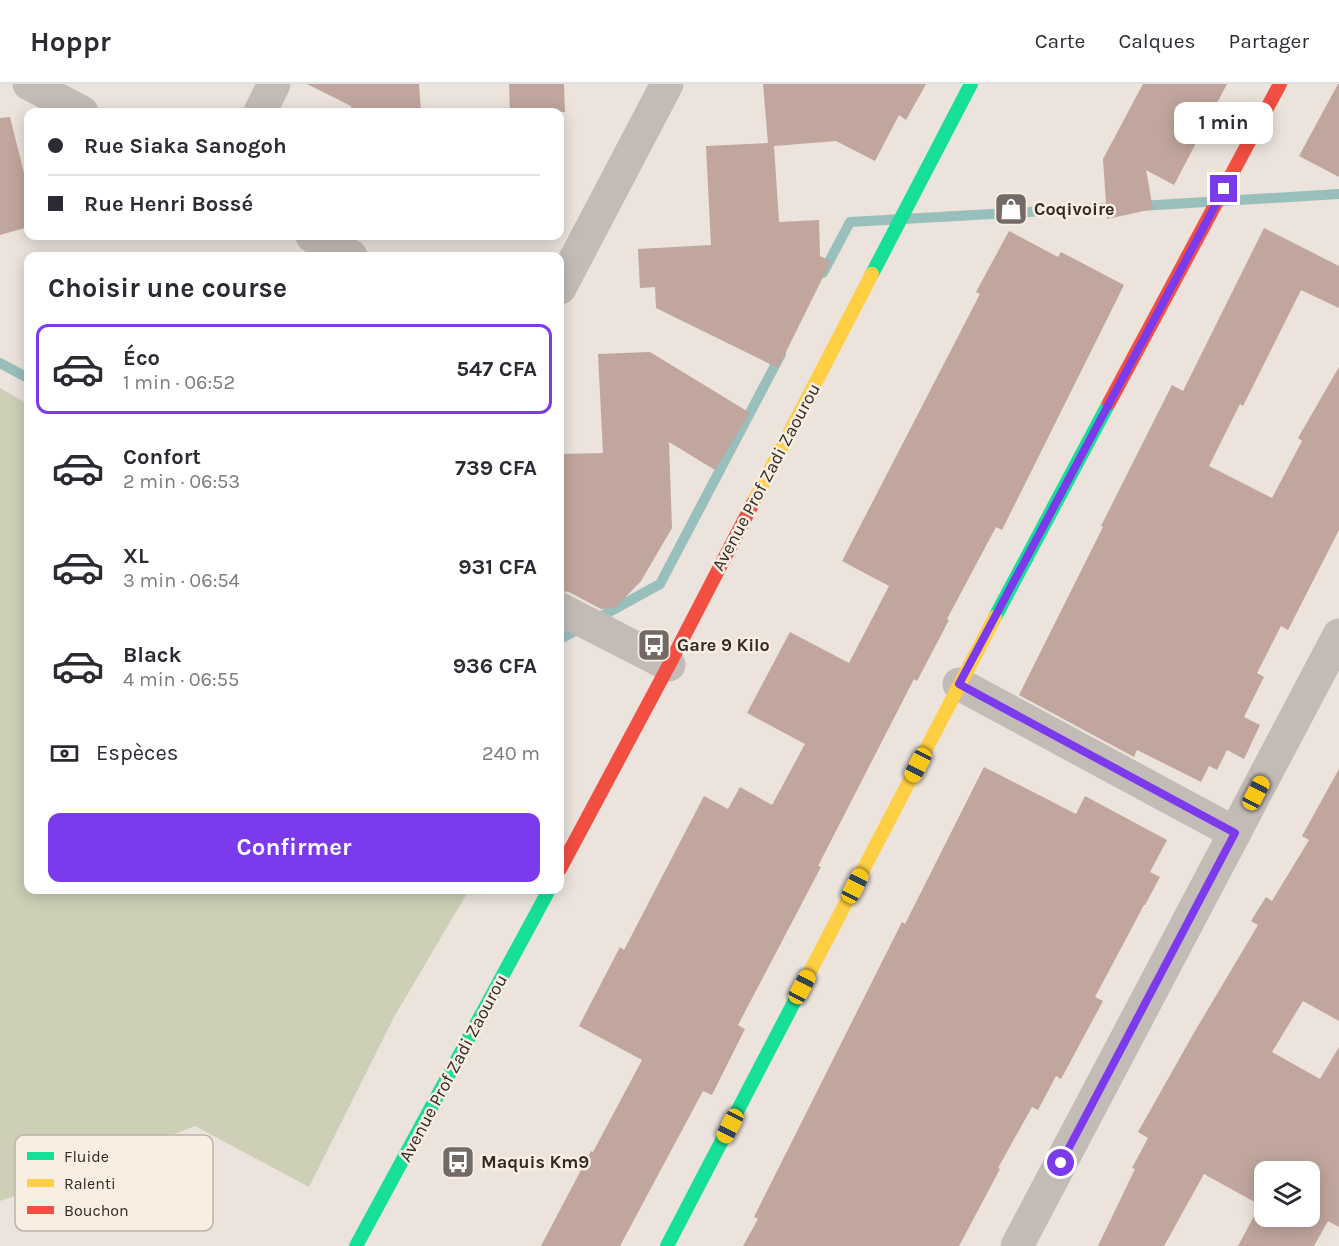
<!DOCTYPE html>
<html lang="fr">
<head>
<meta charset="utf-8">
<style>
	:root { --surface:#fff; --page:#f7f7f7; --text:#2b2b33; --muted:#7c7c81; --line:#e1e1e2; --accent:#7c3aed }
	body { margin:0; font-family:Karla,sans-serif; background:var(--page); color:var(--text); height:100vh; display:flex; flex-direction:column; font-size:22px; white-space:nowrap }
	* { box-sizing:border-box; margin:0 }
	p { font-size:20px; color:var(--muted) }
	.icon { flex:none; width:33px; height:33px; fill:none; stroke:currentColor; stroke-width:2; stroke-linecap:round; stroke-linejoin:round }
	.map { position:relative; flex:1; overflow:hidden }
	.details { position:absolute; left:24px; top:168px; width:540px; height:642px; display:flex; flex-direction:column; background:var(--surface); border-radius:12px; box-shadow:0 3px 15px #0003 }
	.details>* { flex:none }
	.top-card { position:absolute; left:24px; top:24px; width:540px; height:132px; border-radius:12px; box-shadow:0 3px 15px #0003; display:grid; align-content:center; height:132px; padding:0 24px; background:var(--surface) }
	.buttons { position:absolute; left:1254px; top:1077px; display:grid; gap:12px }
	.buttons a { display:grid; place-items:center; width:66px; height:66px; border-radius:12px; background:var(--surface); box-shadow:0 3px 15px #0003; font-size:30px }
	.end { position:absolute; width:27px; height:27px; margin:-14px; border:8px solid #7c3aed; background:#fff; box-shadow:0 0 0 3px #fff }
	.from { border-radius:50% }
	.bubble { position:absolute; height:42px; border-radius:12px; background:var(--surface); box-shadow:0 3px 15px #0003; font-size:20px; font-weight:700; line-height:42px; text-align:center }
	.car { position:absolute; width:18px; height:36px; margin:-18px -9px; border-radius:8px; box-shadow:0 0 4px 2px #0007; background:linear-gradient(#f5c518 24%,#345 0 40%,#f5c518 0 76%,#345 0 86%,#f5c518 0) }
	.top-card b { display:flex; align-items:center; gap:21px; height:57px; font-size:22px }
	.top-card b+b { border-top:2px solid var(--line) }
	.top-card i { width:15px; height:15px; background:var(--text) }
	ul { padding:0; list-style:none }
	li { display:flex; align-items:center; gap:18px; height:90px; margin:0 12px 9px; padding:0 12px; border:3px solid transparent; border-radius:12px }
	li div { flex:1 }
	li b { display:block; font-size:22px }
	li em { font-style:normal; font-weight:700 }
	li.on { border-color:var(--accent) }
	li>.icon { width:54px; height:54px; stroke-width:1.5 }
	h2 { padding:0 24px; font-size:27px; line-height:72px }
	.pay { display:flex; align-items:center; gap:15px; height:66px; padding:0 24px; font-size:22px }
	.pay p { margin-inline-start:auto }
	.action { display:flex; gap:12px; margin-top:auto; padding:12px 24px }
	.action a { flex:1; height:69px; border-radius:12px; background:var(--accent); color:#fff; font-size:24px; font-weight:700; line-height:69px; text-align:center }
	header { display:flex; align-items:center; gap:36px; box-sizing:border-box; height:84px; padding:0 30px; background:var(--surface); border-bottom:2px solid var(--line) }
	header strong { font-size:28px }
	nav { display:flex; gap:33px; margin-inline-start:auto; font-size:21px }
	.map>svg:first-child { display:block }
	.green { fill:#cdd0b6 }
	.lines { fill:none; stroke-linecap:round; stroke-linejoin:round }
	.stream { stroke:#98bfbc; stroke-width:10 }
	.building { fill:#c0a69d; fill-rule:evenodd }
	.street { stroke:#c3bbb6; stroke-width:33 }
	.fast { stroke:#16e098; stroke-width:14 }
	.slow { stroke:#ffcf43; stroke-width:14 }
	.jam { stroke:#f24e42; stroke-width:14 }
	.route { stroke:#7c3aed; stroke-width:8 }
	.labels { text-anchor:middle; stroke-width:5; stroke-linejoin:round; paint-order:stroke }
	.poi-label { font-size:18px; font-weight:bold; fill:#342925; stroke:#f9eee2; text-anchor:start }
	.street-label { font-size:18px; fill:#342925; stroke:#f9eee2 }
	.key { fill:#f9eee2; stroke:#beb3a9; stroke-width:1.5 }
	.key-label { font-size:16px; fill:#342925 }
</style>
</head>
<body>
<header>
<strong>Hoppr</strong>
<nav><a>Carte</a><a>Calques</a><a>Partager</a></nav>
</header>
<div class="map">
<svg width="1339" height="1162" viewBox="0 0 1339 1162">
	<rect width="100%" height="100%" fill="#ebe3dc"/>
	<polygon class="green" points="0,304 28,320 28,806 469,806 394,933 309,1103 195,1042 35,1105 0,1117"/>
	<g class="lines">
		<g class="stream">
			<polyline points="1140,122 1339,110"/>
			<polyline points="823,189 850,138 1118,123"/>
			<polyline points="0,279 28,294"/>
			<polyline points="560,555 660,500 781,270"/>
		</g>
	</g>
	<g class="building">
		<polygon points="307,0 419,0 421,28 352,28 351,22"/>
		<polygon points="509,0 564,0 565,28 510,28"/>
		<polygon points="763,0 926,0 906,36 899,31 875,77 836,57 774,62 779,138 819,136 820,172 831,177 778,284 656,224 655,203 640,204 638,165 711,161 706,62 768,59"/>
		<polygon points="1143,0 1227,0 1174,101 1146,86 1153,125 1107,135 1103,75"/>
		<polygon points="1338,0 1339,0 1339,93 1299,72"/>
		<polygon points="10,33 28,105 28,143 0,151 0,34"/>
		<polygon points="1264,144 1339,182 1339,224 1301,206 1243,322 1240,320 1209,382 1272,414 1302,357 1298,354 1339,283 1339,446 1288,546 1281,542 1257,589 1264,593 1244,633 1260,641 1244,675 1227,666 1217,686 1209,682 1201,698 1137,666 1134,673 1019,611 1103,443 1101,442 1172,301 1183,307"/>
		<polygon points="1009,147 1058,173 1061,168 1124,201 1002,446 996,443 947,535 949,536 917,597 914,595 818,782 821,783 738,941 745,945 712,1011 703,1007 620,1162 541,1162 591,1067 593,1068 642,976 579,942 620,863 624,866 704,712 728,725 740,703 772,721 805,660 747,629 790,548 849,579 889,502 842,477 980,210 976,208"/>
		<polygon points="650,268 750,329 715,386 669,358 672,444 641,497 615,524 601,525 569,508 561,507 560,503 560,370 603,369 598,270"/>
		<polygon points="984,683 1076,730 1085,712 1167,756 1150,788 1160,793 1145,821 1144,821 1095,913 1103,917 1061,995 1056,992 1038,1026 1032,1023 998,1084 1000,1085 959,1162 743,1162 758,1135 754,1133 902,838 905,840"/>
		<path d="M1339 685V937L1303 917 1272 968 1320 995 1339 963V1143L1328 1137 1314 1162H1238L1260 1121 1204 1090 1164 1162H1098L1135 1085 1132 1084 1148 1054 1138 1048 1195 947 1258 841 1251 837 1266 813 1272 817 1309 756 1302 752ZM1264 1088H1310V1132H1264Z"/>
	</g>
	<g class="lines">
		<g class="street">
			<polyline points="29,0 82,28"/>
			<polyline points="260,28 274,0"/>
			<polyline points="312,152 351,172"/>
			<polyline points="560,204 667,0"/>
			<polyline points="560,525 669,581"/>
			<polyline points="959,600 1235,749"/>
			<polyline points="1017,1162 1339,551"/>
		</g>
		<g class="fast">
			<polyline points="872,190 971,0"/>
			<polyline points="995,533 1109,319"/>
			<polyline points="356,1162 549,806"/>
			<polyline points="667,1162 803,901"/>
		</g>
		<g class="slow">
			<polyline points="753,419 872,190"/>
			<polyline points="803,901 995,533"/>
		</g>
		<g class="jam">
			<polyline points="1109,319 1280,0"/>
			<polyline points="560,785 669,581 753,419"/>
		</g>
	</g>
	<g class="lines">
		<polyline class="route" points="1061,1079 1235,749 959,600 1224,105"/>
	</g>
	<defs>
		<g id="shop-square" transform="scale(1.725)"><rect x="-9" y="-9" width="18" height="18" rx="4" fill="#746a65" stroke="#f9eee2"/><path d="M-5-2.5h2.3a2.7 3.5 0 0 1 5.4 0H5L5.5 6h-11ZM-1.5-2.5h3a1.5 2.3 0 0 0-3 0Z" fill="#fff"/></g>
		<g id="bus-square" transform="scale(1.725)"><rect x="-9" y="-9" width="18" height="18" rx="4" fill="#746a65" stroke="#f9eee2"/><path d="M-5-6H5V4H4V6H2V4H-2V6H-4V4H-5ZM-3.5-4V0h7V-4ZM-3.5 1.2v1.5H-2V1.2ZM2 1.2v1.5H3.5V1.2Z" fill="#fff"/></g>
	</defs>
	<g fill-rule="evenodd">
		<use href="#shop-square" x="1011" y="125"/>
		<use href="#bus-square" x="654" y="561"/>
		<use href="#bus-square" x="458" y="1078"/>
	</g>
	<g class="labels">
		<g class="poi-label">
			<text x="1034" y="131">Coqivoire</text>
			<text x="677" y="567">Gare 9 Kilo</text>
			<text x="481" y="1084">Maquis Km9</text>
		</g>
		<g class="street-label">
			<text transform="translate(766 393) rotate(-62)" y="6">Avenue Prof Zadi Zaourou</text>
			<text transform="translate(453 984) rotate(-62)" y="6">Avenue Prof Zadi Zaourou</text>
		</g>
	</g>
	<rect x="15" y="1051" width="198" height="96" rx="9" class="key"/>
	<rect x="27" y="1068" width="27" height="8" fill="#16e098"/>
	<rect x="27" y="1095" width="27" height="8" fill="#ffcf43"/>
	<rect x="27" y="1122" width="27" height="8" fill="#f24e42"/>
	<g class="key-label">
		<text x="64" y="1078">Fluide</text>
		<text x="64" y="1105">Ralenti</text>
		<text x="64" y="1132">Bouchon</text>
	</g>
</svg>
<div class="buttons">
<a><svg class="icon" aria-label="layers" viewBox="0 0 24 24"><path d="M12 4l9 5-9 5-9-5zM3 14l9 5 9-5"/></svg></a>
</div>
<i class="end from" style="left:1061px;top:1079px"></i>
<i class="end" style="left:1224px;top:105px"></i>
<div class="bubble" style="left:1174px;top:18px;width:99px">1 min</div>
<i class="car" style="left:918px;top:681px;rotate:207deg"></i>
<i class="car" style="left:1256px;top:709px;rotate:28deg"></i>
<i class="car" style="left:855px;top:802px;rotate:27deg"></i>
<i class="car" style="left:802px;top:903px;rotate:28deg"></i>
<i class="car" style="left:730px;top:1042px;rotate:207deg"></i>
<div class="top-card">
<b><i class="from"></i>Rue Siaka Sanogoh</b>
<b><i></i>Rue Henri Bossé</b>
</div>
<section class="details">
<h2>Choisir une course</h2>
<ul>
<li class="on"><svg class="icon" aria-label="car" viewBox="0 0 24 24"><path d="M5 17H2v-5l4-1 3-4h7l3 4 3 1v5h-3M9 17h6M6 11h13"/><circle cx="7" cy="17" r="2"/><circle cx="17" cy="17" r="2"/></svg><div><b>Éco</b><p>1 min · 06:52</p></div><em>547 CFA</em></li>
<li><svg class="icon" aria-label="car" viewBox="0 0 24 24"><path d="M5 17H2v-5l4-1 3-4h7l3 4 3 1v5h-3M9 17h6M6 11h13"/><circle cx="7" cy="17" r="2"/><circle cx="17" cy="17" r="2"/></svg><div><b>Confort</b><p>2 min · 06:53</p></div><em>739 CFA</em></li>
<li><svg class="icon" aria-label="car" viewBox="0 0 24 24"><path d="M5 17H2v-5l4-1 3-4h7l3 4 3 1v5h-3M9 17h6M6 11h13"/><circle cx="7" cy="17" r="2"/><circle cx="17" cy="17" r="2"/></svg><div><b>XL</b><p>3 min · 06:54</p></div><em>931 CFA</em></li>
<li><svg class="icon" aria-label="car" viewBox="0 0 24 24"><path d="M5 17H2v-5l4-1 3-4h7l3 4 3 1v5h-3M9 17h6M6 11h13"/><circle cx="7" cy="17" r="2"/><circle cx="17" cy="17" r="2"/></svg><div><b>Black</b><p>4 min · 06:55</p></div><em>936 CFA</em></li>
</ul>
<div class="pay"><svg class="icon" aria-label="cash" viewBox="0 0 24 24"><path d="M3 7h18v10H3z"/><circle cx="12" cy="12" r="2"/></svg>Espèces<p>240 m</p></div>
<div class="action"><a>Confirmer</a></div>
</section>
</div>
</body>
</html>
